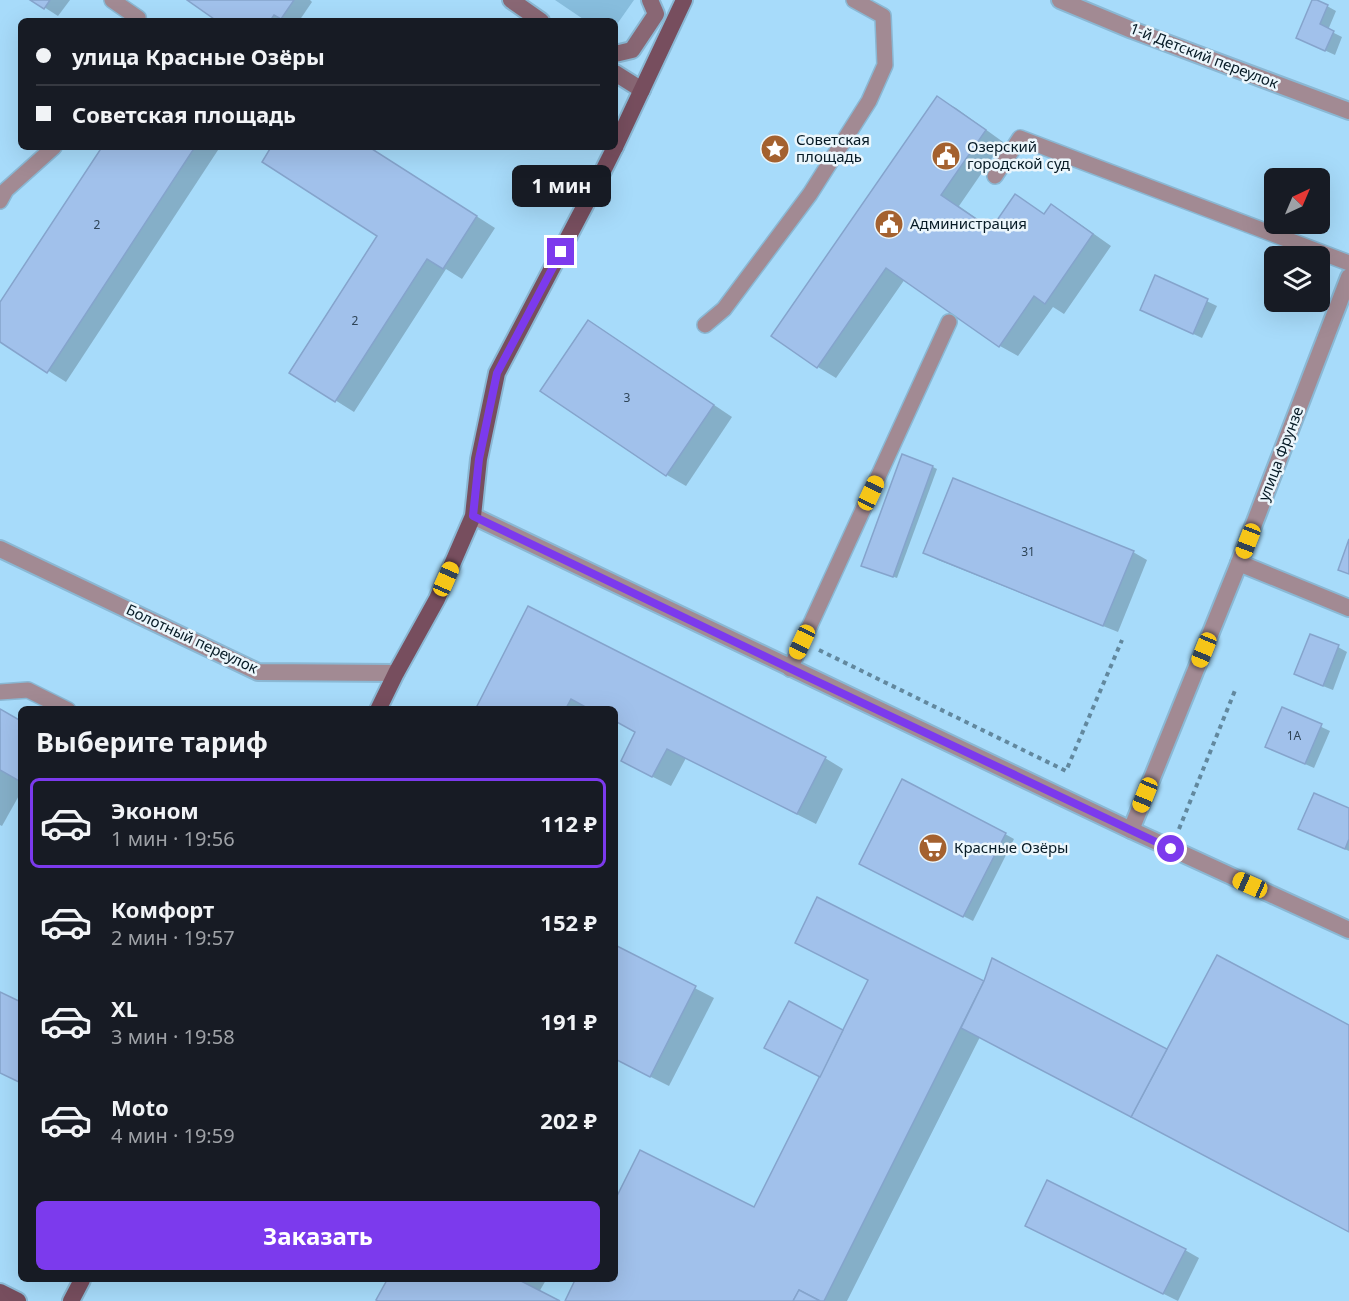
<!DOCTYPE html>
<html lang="ru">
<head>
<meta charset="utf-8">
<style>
	:root { --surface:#171b24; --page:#20242c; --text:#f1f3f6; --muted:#9ea1a6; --line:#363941; --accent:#7c3aed }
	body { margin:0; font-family:"Noto Sans",sans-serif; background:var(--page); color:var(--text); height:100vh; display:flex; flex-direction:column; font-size:22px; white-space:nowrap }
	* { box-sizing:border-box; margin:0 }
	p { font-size:20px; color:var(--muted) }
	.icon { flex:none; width:33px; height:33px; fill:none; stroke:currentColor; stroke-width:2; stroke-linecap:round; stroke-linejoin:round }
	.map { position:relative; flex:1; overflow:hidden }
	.drawer { position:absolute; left:18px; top:706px; width:600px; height:576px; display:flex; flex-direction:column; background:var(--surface); border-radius:9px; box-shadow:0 6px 24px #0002 }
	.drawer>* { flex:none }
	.banner { position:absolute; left:18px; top:18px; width:600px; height:132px; border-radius:9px; box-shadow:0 6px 24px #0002; display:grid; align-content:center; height:132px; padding:0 18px; background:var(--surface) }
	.needle { width:39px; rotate:44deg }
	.controls { position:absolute; left:1264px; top:168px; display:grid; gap:12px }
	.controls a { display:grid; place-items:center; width:66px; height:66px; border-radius:9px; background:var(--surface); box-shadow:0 6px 24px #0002; font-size:30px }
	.end { position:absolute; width:27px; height:27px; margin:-14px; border:8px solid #7c3aed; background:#fff; box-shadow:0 0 0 3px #fff }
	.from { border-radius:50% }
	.bubble { position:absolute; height:42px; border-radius:9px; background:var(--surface); box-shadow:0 6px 24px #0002; font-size:20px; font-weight:700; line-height:42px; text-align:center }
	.car { position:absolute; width:18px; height:36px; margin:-18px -9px; border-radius:8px; box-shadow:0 0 4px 2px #0007; background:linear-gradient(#f5c518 24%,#345 0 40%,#f5c518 0 76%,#345 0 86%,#f5c518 0) }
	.banner b { display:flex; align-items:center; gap:21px; height:57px; font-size:22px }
	.banner b+b { border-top:2px solid var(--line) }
	.banner i { width:15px; height:15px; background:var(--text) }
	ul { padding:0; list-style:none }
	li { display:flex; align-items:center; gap:18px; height:90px; margin:0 12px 9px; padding:0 6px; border:3px solid transparent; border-radius:9px }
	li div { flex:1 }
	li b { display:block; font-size:22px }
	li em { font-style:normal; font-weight:700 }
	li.current { border-color:var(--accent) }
	li>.icon { width:54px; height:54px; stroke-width:1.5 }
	h2 { padding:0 18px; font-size:27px; line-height:72px }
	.action { display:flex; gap:12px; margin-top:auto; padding:12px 18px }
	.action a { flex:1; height:69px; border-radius:9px; background:var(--accent); color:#fff; font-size:24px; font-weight:700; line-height:69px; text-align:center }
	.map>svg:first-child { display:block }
	.green { fill:#87bddd }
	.shadow { fill:#0003 }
	.building { fill:#a1c1eb; stroke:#85a4cc; stroke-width:1.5 }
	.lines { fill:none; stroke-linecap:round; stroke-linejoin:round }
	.service-casing { stroke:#8ab8d4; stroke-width:18 }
	.minor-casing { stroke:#8ab8d4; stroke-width:20 }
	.tertiary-casing { stroke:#8ab8d4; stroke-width:20 }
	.secondary-casing { stroke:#8ab8d4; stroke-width:20 }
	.primary-casing { stroke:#8ab8d4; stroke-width:20 }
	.path { stroke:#62889e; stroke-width:4; stroke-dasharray:4.5 4.5; stroke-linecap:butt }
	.service { stroke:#a28a93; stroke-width:15 }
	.minor { stroke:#a28a93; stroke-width:16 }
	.tertiary { stroke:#a28a93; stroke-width:16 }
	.secondary { stroke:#896774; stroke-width:16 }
	.primary { stroke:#774e5e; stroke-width:16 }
	.route { stroke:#7c3aed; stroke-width:8 }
	.labels { text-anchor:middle; stroke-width:5; stroke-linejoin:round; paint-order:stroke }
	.number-label { font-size:12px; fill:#2e4457 }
	.street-label { font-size:15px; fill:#071b26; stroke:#ebf6fc }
	.poi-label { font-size:15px; fill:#071b26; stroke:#ebf6fc; text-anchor:start }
</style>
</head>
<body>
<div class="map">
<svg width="1349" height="1301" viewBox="0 0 1349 1301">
	<rect width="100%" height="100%" fill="#a7dbfa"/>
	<polygon class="green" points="555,0 634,0 615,27 615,21 586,21"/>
	<g class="shadow">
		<polygon points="33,0 70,0 58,16"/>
		<polygon points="189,0 310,0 312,2 299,21 219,21"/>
		<polygon points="1327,6 1336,11 1328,30 1342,37 1335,55 1298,38"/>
		<polygon points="937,98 956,108 1003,142 959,206 992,229 1015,196 1046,215 1051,206 1070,217 1111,246 1064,314 1053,307 1018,356 1000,346 905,279 836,378 818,367 773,335"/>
		<polygon points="103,147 220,147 66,382 0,340 0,305"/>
		<polygon points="273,147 368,147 495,228 462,279 446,269 354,412 292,373 379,235"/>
		<polygon points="1156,277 1217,306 1202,338 1151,314"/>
		<polygon points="588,322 607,333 732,417 686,486 667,475 542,390"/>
		<polygon points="933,467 937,469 897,578 867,567"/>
		<polygon points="924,552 1133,552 1147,560 1118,632 938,560"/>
		<polygon points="528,608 825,758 843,769 816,824 686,758 671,786 641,771 637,732 615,721 615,710 590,708 589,710 477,710"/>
		<polygon points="1311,636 1338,647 1347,652 1333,690 1305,679 1296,674"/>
		<polygon points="1283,709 1330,731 1314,768 1267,747"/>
		<polygon points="0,711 21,723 21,792 2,826 0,825"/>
		<polygon points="1349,810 1349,851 1309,833"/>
		<polygon points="1005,834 1014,839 973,921 870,869"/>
		<polygon points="818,899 985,983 993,960 1168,1051 1349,1026 1349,1232 980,1037 847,1301 566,1301 577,1280 615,1280 615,1204 755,1209 870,980"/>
		<polygon points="615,947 714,998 669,1086 615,1059"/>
		<polygon points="1041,1233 1185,1250 1199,1258 1178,1301"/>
		<polygon points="388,1280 546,1280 539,1292 557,1301 380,1301 378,1300"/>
	</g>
	<g class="building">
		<polygon points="30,0 50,0 44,9"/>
		<polygon points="187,0 294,0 281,19 274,15 270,21 217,21"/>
		<polygon points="1312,0 1317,0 1328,5 1320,24 1334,31 1325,51 1296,38"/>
		<polygon points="937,96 986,130 941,195 991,229 1015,194 1044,214 1051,204 1093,234 1045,304 1034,296 999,347 886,268 817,368 771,336"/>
		<polygon points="102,147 195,147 47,373 0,342 0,302"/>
		<polygon points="271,147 369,147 477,216 443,269 427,259 335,402 289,373 377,236 262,162"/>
		<polygon points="1155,275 1208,299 1193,334 1140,310"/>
		<polygon points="588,320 714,405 666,476 540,391"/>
		<polygon points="902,454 933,466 893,577 861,566"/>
		<polygon points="953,478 1134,551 1103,626 923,553"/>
		<polygon points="1349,539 1349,574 1338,570"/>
		<polygon points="528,606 826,757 797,814 667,749 652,777 621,761 635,732 615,721 615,710 591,710 571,699 565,710 475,710"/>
		<polygon points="1310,634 1339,645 1323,686 1294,674"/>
		<polygon points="1282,707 1322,724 1305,764 1265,747"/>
		<polygon points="0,709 21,721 21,782 0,770"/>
		<polygon points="902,779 1006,833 963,917 859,864"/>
		<polygon points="1314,793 1349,808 1349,839 1345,849 1298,829"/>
		<polygon points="817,897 984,981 824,1301 820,1301 799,1290 793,1301 565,1301 575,1280 615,1280 615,1200 640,1150 754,1207 868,980 795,943"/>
		<polygon points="615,945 696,986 650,1077 615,1059"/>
		<polygon points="1217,955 1349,1025 1349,1232 1131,1117"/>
		<polygon points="992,958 1167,1049 1131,1117 961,1028 984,981"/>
		<polygon points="0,992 21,1002 21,1083 0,1073"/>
		<polygon points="789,1001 843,1030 820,1077 764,1048"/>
		<polygon points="1047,1180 1186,1249 1163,1294 1025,1226"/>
		<polygon points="387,1280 522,1280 521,1281 560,1301 378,1301 376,1300"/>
		<polygon points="799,1290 820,1301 793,1301"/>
	</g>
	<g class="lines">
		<g class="service-casing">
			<g id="service">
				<polyline points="112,0 138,18 137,21"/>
				<polyline points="995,176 1020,138 1349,263"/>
				<polyline points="0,201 6,190 54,147"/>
				<polyline points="705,325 724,309 810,194 869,101 885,65 883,16 854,0"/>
				<polyline points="790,669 949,322"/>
				<polyline points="0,692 28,690 68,710"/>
			</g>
		</g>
		<g class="minor-casing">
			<g id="minor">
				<polyline points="473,516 1131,830 1349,930"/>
				<polyline points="0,549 258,672 396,673"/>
				<polyline points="1239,563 1349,608"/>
				<polyline points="1131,830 1239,563 1349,277"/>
			</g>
		</g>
		<g class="tertiary-casing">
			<polyline id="tertiary" points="1060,0 1132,30 1349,111"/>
		</g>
		<g class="secondary-casing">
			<g id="secondary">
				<polyline points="511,0 541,21"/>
				<polyline points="615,54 632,50 656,14 650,0"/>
				<polyline points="615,73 642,90"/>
			</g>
		</g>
		<g class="primary-casing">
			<g id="primary">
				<polyline points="615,147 684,0"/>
				<polyline points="378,710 396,673 437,599 473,516 479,459 497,373 603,171 615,147"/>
				<polyline points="0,1292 18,1301"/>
				<polyline points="71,1301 82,1280"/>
			</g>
		</g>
		<g class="path">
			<polyline points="819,650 1066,771 1122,640"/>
			<polyline points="1179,829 1236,688"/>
		</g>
		<use href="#service" class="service"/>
		<use href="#minor" class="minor"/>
		<use href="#tertiary" class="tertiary"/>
		<use href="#secondary" class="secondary"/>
		<use href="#primary" class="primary"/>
	</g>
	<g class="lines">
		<polyline class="route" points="561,252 497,373 479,459 473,516 812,679 1171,849"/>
	</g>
	<defs>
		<g id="sight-disc" transform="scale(1.5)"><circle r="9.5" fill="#a4612f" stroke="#ebf6fc"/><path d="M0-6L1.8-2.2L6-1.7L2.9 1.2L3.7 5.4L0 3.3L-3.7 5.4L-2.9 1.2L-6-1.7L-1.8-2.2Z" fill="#fff"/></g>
		<g id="civic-disc" transform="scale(1.5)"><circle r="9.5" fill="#a4612f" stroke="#ebf6fc"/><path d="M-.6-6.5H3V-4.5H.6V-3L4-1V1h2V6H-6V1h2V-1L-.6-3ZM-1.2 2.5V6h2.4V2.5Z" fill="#fff"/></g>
		<g id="supermarket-disc" transform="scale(1.5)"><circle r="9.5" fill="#a4612f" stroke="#ebf6fc"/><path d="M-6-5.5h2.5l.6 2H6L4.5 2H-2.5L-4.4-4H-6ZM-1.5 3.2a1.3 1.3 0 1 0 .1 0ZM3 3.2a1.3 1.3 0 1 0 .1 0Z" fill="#fff"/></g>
	</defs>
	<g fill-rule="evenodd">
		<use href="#sight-disc" x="775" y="149"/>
		<use href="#civic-disc" x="946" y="156"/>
		<use href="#civic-disc" x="889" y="224"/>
		<use href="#supermarket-disc" x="933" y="848"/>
	</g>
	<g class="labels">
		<g class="number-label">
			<text x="97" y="229">2</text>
			<text x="355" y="325">2</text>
			<text x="627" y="402">3</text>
			<text x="1028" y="556">31</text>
			<text x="1294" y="740">1А</text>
		</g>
		<g class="street-label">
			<text transform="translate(1204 56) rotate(21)" y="5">1-й Детский переулок</text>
			<text transform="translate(1281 454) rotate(-69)" y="5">улица Фрунзе</text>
			<text transform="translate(192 639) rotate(25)" y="5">Болотный переулок</text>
		</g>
		<g class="poi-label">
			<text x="796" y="145">Советская<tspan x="796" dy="17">площадь</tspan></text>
			<text x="967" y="152">Озерский<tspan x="967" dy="17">городской суд</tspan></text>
			<text x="910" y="229">Администрация</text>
			<text x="954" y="853">Красные Озёры</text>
		</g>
	</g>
</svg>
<div class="controls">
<a><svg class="needle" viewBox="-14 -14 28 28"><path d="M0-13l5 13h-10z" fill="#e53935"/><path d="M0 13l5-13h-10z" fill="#9ea1a6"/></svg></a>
<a><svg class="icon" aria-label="layers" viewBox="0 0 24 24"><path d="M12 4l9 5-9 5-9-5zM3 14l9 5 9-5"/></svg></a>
</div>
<i class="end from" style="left:1171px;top:849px"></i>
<i class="end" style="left:561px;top:252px"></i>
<div class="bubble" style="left:512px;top:165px;width:99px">1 мин</div>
<i class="car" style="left:871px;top:493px;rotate:25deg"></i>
<i class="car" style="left:1248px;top:541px;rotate:201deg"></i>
<i class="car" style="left:446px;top:579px;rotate:24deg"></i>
<i class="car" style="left:802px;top:642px;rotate:205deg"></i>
<i class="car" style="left:1204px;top:650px;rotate:202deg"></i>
<i class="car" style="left:1145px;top:795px;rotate:202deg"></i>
<i class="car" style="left:1250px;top:885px;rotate:294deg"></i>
<div class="banner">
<b><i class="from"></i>улица Красные Озёры</b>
<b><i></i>Советская площадь</b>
</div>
<section class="drawer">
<h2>Выберите тариф</h2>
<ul>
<li class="current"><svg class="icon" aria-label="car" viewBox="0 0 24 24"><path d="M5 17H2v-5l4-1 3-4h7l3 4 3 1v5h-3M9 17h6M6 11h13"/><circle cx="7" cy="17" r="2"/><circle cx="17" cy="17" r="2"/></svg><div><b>Эконом</b><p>1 мин · 19:56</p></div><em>112 ₽</em></li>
<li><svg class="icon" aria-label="car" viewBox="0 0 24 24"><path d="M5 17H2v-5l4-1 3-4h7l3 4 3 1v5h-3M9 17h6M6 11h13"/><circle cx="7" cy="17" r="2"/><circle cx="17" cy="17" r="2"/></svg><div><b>Комфорт</b><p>2 мин · 19:57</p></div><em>152 ₽</em></li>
<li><svg class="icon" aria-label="car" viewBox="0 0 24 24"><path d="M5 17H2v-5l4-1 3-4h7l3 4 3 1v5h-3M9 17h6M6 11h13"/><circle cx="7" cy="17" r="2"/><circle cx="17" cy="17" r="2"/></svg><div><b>XL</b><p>3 мин · 19:58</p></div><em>191 ₽</em></li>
<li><svg class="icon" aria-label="car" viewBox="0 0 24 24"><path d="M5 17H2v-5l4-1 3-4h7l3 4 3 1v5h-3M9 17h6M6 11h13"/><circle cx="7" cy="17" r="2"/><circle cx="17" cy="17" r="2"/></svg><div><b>Moto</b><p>4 мин · 19:59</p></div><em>202 ₽</em></li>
</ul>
<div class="action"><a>Заказать</a></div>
</section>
</div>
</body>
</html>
